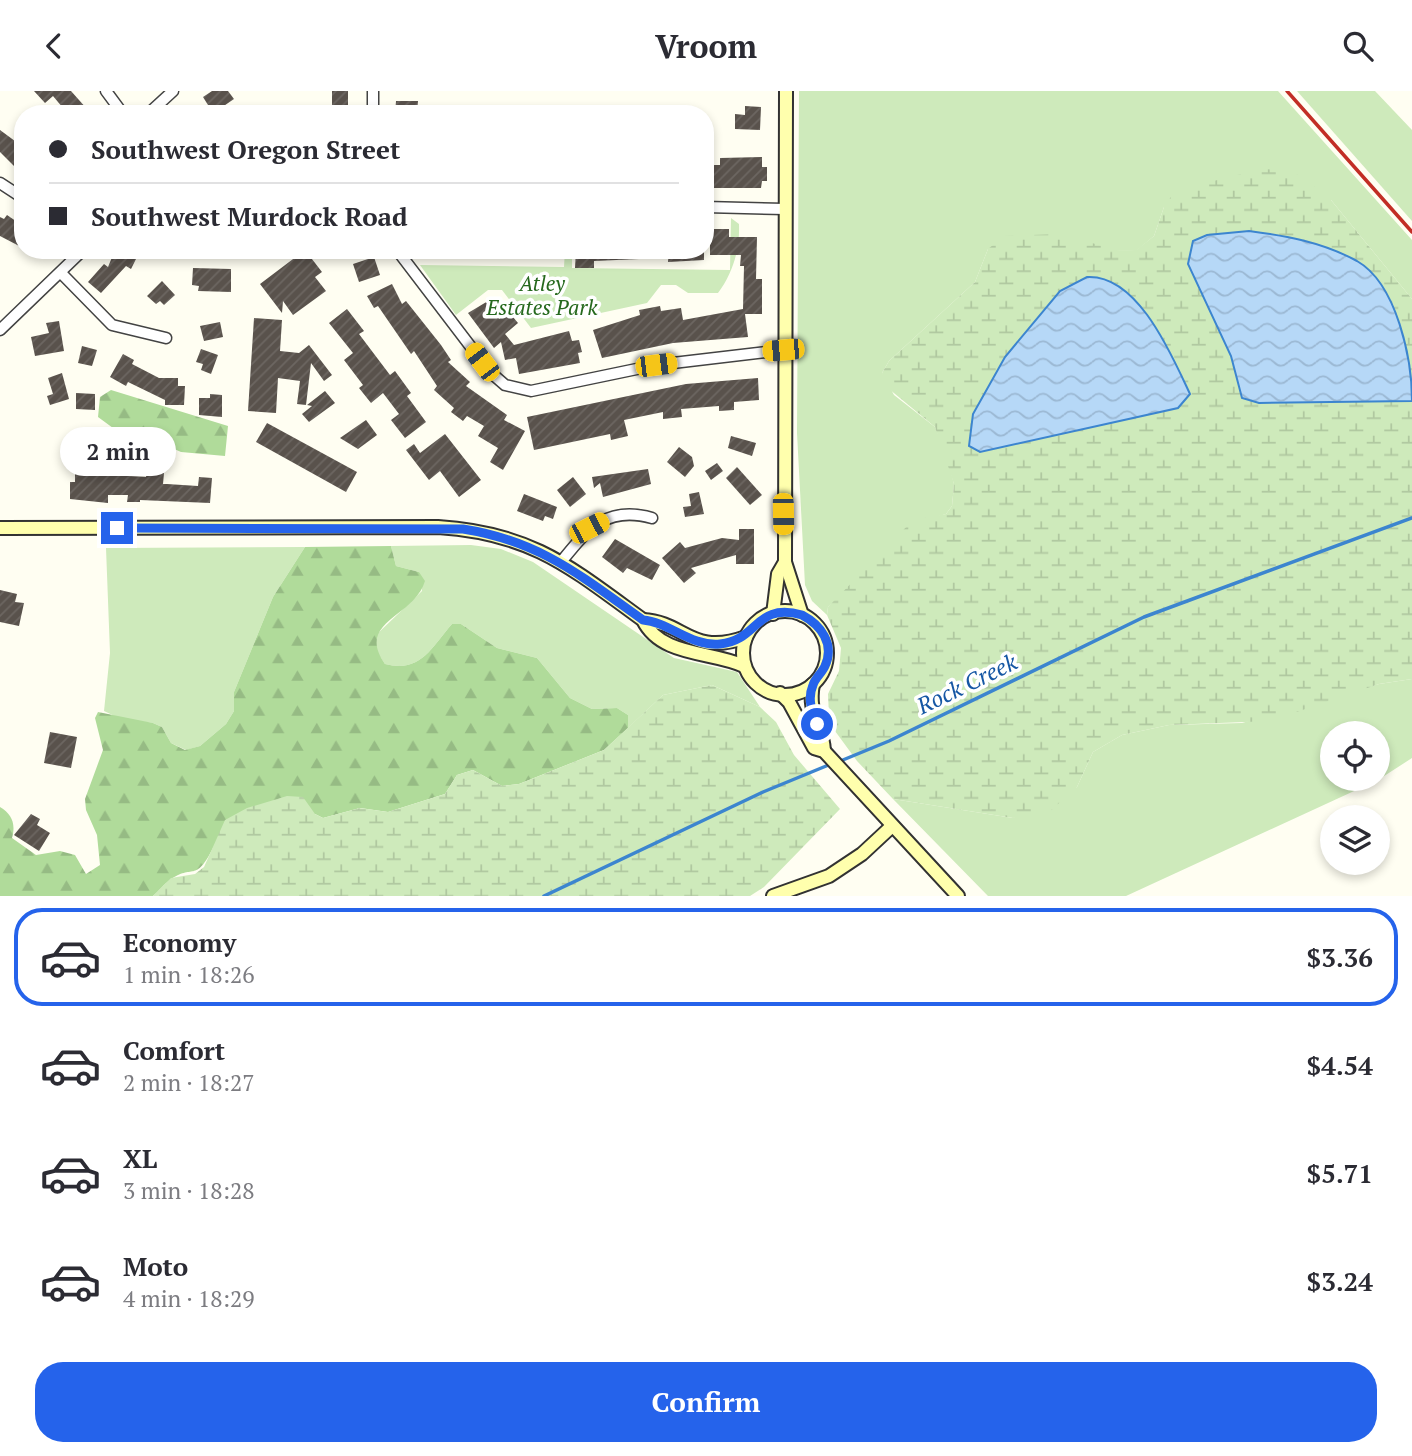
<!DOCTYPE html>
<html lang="en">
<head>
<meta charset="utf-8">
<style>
	:root { --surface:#fff; --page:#f7f7f7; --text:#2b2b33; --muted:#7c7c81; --line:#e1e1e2; --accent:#2563eb }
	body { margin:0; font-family:"PT Serif",serif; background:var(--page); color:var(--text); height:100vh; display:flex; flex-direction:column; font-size:26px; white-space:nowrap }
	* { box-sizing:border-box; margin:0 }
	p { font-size:23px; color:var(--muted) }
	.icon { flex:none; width:38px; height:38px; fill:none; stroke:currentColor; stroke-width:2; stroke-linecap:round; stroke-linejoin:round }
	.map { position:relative; height:805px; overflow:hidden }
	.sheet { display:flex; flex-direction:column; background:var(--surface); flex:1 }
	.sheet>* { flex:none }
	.top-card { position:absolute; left:14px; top:14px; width:700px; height:154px; border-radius:28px; box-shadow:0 4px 10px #0003; display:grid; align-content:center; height:154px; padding:0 35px; background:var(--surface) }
	.controls { position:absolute; left:1320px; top:630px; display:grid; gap:14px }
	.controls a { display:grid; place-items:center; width:70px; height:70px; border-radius:50%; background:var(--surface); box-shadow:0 4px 10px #0003; font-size:35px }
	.end { position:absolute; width:32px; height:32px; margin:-16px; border:9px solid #2563eb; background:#fff; box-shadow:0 0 0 4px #fff }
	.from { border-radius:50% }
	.bubble { position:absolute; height:49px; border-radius:24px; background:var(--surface); box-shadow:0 4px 10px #0003; font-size:23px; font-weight:800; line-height:49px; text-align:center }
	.car { position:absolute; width:21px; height:42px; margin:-21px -10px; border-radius:9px; box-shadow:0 0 5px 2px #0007; background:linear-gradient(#f5c518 24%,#345 0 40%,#f5c518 0 76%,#345 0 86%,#f5c518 0) }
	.top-card b { display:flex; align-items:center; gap:24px; height:66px; font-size:26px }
	.top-card b+b { border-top:2px solid var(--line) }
	.top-card i { width:18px; height:18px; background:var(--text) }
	ul { padding:12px 0 0; list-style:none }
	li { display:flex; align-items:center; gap:21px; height:98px; margin:0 14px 10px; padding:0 21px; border:4px solid transparent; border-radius:28px }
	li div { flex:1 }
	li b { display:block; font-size:26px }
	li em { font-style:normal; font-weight:800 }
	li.selected { border-color:var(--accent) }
	li>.icon { width:63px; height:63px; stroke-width:1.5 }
	.primary-button { display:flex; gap:14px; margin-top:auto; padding:14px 35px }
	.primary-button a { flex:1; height:80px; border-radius:28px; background:var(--accent); color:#fff; font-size:28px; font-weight:800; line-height:80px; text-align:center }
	header { display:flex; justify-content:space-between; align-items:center; height:91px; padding:0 35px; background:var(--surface); font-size:32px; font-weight:800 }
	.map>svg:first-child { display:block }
	.grass { fill:#ceeabb; fill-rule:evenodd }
	.forest { fill:url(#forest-firs) }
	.wetland { fill:url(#wetland-marsh) }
	.water { fill:url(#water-waves); stroke:#3c85cf; stroke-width:2 }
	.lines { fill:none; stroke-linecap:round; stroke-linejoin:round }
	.stream { stroke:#3c85cf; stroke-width:3.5 }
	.building { fill:url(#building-hatch) }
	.street-casing { stroke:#434343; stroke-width:13 }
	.secondary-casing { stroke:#323232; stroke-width:16 }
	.street { stroke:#fff; stroke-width:10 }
	.secondary { stroke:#ffffad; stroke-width:12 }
	.rail { stroke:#c22e25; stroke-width:3.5 }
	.route { stroke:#2563eb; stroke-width:9 }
	.labels { text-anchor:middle; stroke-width:7; stroke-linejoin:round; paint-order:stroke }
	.park-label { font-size:21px; font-style:italic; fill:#26691e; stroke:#fff }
	.water-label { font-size:23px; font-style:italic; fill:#1657a4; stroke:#fff }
</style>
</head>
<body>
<header><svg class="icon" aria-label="back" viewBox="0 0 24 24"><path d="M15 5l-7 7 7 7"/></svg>Vroom<svg class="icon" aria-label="search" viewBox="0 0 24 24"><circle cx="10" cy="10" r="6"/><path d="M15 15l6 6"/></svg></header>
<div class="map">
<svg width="1412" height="805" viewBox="0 0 1412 805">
	<defs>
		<pattern id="forest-firs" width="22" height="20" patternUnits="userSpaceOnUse" patternTransform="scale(1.75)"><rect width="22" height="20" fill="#b0db9a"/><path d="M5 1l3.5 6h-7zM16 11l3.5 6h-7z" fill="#96bb84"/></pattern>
		<pattern id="wetland-marsh" width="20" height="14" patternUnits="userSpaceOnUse" patternTransform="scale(1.75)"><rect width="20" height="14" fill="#ceeabb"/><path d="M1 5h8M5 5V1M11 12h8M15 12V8" fill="none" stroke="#b0c8a0"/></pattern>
		<pattern id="water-waves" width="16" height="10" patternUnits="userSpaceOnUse" patternTransform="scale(1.75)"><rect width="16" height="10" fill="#b6d8f7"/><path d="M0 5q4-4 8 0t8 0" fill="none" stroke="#9bb8d3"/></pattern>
		<pattern id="building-hatch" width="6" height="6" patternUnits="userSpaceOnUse" patternTransform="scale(1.75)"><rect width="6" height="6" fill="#59524c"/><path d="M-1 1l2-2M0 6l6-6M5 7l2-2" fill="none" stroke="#6c6661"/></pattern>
	</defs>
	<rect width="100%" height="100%" fill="#fffef2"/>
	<g class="grass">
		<polygon points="799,0 1278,0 1412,149 1412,208 1331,109 1164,116 1154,145 1136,160 988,158 975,191 889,270 882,282 894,304 935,336 946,362 954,393 952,415 946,423 932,427 828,516 827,524 812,510 805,494 797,342"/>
		<polygon points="1297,0 1375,0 1412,39 1412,130"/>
		<path d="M731 127 739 133C740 158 733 182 718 202H688L676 194H661L647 212 531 237 502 199H488L456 224 420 174 564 176 565 159H572V177L730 179Z"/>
		<path d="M471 454 501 458 533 471 674 567 737 581 760 616 712 594 663 604 628 637V624L617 617 592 618 570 607 537 567 497 557 461 533H452C431 557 421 582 385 573L374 557 375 545 422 500 419 481 396 475 391 455Z"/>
		<polygon points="305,456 273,506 234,601 234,620 226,633 200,655 186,659 171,652 162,636 153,632 121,628 104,620 110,562 106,457"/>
		<path d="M1412 588V667L1378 689 1126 805H988L893 708 1013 727 1077 696 1093 661 1122 644 1169 634 1242 632 1379 593ZM1332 642H1377V688H1332Z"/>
	</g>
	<g class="forest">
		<polygon points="111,299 228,335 225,365 181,361 140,343 113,337 98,326 100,306"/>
		<path d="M391 455 396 475 419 481 425 490C414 527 355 530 385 573 421 582 431 557 452 533H461L497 557 537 567 570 607 592 618 617 617 628 624V637L604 659 519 693 502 695 473 679 457 684 445 703 388 721 360 717 323 727 315 723 213 757C195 793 193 772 170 789 164 793 159 800 153 805H0V716C12 723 16 733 12 747L36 764 60 760 75 764 86 783 100 774 97 744 86 719 85 708 103 659 95 627 98 621 153 632 162 636 171 652 185 659 200 655 226 633 234 620V601L273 506 305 456Z"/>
	</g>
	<g class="wetland">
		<polygon points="1260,78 1285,79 1301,85 1331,109 1412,208 1412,588 1379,593 1270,630 1169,634 1122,644 1093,661 1077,696 1047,723 1013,727 893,708 857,670 835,640 829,625 828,603 839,580 841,557 827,524 828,516 913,429 946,423 952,415 954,393 935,336 883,293 882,282 889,270 975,191 988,158 1004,145 1061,143 1116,159 1135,160 1154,145 1164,116 1175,100"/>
		<polygon points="712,594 760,616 776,631 794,664 840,718 764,796 750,805 153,805 171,787 195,783 204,776 225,729 247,717 287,705 303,706 315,723 323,727 360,717 388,721 445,703 457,684 473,679 502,695 519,693 604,659 663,604"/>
	</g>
	<g class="water">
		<path d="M1249 140C1287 145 1322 151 1357 170 1397 193 1412 268 1412 310L1259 312 1242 307 1231 265 1188 173 1193 150 1207 144Z"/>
		<path d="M1087 186C1138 183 1172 265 1190 303L1178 317 980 361 969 355 973 323 1005 266 1060 200Z"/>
	</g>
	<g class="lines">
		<g class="stream">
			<polyline points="838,671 889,650 1144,526 1412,427"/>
			<polyline points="544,805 763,701 831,673"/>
		</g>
	</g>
	<g class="building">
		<polygon points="34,0 71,0 87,18 82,23 68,23 53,5 45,12"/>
		<polygon points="212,0 228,0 234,8 212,23 198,23 208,14 203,6"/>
		<rect x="332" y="0" width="16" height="23"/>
		<polygon points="396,10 418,10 417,23 395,23"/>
		<polygon points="745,15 761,16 760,39 735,38 735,23 745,24"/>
		<polygon points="0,39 23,56 23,68 16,77 0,61"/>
		<polygon points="762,66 762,76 767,76 767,90 762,90 761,97 705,97 705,74 720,74 720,67"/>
		<polygon points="7,124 23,135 23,157 0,145 0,126 4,128"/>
		<polygon points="710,138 729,138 729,146 757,146 756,188 762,188 762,223 745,223 748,246 673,252 602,267 593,239 640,224 639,219 660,215 661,220 681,217 683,229 743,218 744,175 740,175 741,164 710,164"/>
		<polygon points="115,159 134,159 132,164 137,166 131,178 126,175 101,202 88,191 104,173 108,176"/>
		<polygon points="305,159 322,181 315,186 326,200 293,224 283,210 282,222 260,193"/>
		<polygon points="576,159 639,159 639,168 594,170 594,177 575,177"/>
		<polygon points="669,159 704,159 704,169 668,171"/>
		<polygon points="374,166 380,184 359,191 353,173"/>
		<polygon points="193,177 231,178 231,201 198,200 199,195 192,194"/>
		<polygon points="162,190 175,204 164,214 160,210 156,213 147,205"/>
		<polygon points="392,193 402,213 406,210 441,254 451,269 448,271 470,291 466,295 507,324 504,329 525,340 503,379 490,371 498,357 478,345 484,335 467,325 463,330 451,321 454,317 434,299 437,295 414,260 411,263 378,215 374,217 367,205"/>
		<polygon points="488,210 499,228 508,220 518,232 505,243 514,254 569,240 572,250 579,249 582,261 578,262 580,272 519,283 516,267 505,269 501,251 494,257 468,222"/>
		<polygon points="347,218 364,240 359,243 390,284 395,280 411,302 407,305 426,331 405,347 391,329 399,323 383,302 371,312 359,297 363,294 344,269 353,262 329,232"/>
		<polygon points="254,227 282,229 280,260 299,262 309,254 332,284 324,290 311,272 306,314 297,313 300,290 278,287 276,322 248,320"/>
		<polygon points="59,230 64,260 35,265 31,246 49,242 46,232"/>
		<polygon points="220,231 223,246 204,250 200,235"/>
		<polygon points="82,255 97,259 92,275 78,272"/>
		<polygon points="201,258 218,264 211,283 201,279 203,273 196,271"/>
		<polygon points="123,263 134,269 132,273 159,287 178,287 178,295 185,295 184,314 165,314 165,309 128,291 126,295 110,286"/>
		<polygon points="62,282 69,308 50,314 47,305 53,303 48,287"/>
		<polygon points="758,287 759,309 734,311 734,319 719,320 719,315 681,318 682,326 663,328 663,321 624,329 628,345 611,349 610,343 534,359 527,326 686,293"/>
		<polygon points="325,300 335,312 309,331 302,323 312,315 307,314"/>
		<polygon points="76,302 95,303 95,319 76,318"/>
		<polygon points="210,303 222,304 222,326 199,324 199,307 210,307"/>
		<polygon points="366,329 377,344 358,358 340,347"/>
		<polygon points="267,332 357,381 346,401 256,351"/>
		<polygon points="445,343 481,389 459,406 440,380 429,389 406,359 414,353 420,362"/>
		<polygon points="731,345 756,352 752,365 728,357"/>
		<polygon points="679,356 692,366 694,375 685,386 667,371"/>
		<polygon points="717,372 723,380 711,389 705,380"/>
		<polygon points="737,376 762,404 750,414 726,387"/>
		<polygon points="648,378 651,393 603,406 600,392 594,397 592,386"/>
		<polygon points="147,381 164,382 163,393 167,393 198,395 199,386 212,387 210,412 140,409 140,411 127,411 128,404 108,404 108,412 70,408 70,391 75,391 75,382 146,386"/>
		<polygon points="573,386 586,403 570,416 557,399"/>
		<polygon points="699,401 704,423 685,426 683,416 691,415 689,403"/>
		<polygon points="524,403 557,416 553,428 545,425 543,430 517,420"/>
		<polygon points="739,438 754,438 754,473 736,473 736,464 691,477 696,482 684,492 662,467 680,451 685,457 722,447 739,449"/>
		<polygon points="615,448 660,474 652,489 627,477 623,482 602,466"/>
		<polygon points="0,499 17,503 15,511 24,512 19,535 0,531"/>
		<polygon points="50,641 77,646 71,677 44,672"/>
		<polygon points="31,723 40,728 37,734 50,742 39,760 14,744"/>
	</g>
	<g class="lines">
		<g class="street-casing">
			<g id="street">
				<polyline points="106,0 123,23"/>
				<polyline points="148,23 173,0"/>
				<polyline points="373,23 373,0"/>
				<polyline points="0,92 23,107"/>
				<polyline points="705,116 785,118"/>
				<polyline points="397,159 490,281 505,294 531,300 656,274 783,259"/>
				<polyline points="61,182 112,234 166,247"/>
				<polyline points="0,239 83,159"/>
				<path d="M561 471C587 439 606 414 652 427"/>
			</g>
		</g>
		<g class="secondary-casing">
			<g id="secondary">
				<polyline points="786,0 785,471 802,524"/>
				<path d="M0 437 438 436C532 442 570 476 643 529 661 566 712 560 744 575"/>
				<circle cx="785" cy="562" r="42"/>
				<polyline points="773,523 778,483 785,471"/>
				<path d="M643 529C685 531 691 566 746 546"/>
				<path d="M813 593C807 625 823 633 824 660"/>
				<polyline points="780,602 789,611 814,657 824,660 958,805"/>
				<polyline points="773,805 829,785 862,763 891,736"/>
			</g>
		</g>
		<use href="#street" class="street"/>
		<use href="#secondary" class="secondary"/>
		<polyline class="rail" points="1287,0 1412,141"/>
	</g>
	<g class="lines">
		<path class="route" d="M117 437 463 438C540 450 581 485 643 529 669 531 691 556 720 553 759 549 755 511 802 524 821 534 835 553 825 575 822 582 815 587 813 594 807 608 812 620 817 633"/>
	</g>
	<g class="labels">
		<g class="park-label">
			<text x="542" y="200">Atley<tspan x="542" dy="24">Estates Park</tspan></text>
		</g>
		<g class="water-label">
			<text transform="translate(967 593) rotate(-26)" y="8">Rock Creek</text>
		</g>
	</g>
</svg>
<div class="controls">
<a><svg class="icon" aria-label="locate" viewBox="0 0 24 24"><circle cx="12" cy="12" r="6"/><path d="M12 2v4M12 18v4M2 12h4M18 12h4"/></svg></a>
<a><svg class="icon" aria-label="layers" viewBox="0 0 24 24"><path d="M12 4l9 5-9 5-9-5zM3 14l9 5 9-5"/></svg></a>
</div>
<i class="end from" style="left:817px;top:633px"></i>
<i class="end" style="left:117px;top:437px"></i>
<div class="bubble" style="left:60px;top:336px;width:116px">2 min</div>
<i class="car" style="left:783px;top:259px;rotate:265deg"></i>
<i class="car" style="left:482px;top:271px;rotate:323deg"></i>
<i class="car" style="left:656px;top:274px;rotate:83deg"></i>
<i class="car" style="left:783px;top:423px;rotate:179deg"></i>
<i class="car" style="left:589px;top:437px;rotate:63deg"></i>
<div class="top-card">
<b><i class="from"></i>Southwest Oregon Street</b>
<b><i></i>Southwest Murdock Road</b>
</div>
</div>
<section class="sheet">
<ul>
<li class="selected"><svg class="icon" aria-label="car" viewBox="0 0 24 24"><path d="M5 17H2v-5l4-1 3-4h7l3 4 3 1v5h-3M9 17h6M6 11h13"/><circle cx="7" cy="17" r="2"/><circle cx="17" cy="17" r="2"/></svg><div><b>Economy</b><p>1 min · 18:26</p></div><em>$3.36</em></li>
<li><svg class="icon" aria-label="car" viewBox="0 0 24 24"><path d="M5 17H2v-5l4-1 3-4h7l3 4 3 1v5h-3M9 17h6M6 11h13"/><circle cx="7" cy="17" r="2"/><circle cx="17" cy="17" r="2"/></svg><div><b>Comfort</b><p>2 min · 18:27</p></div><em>$4.54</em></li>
<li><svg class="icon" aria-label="car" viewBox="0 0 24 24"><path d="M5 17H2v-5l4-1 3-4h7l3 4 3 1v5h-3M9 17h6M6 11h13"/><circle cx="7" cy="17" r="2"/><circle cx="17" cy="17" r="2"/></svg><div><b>XL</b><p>3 min · 18:28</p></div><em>$5.71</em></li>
<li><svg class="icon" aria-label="car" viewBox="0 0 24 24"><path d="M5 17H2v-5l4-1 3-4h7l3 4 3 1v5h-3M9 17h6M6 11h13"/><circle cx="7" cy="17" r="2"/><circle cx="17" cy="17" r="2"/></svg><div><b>Moto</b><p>4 min · 18:29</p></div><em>$3.24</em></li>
</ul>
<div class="primary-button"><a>Confirm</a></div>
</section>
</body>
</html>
